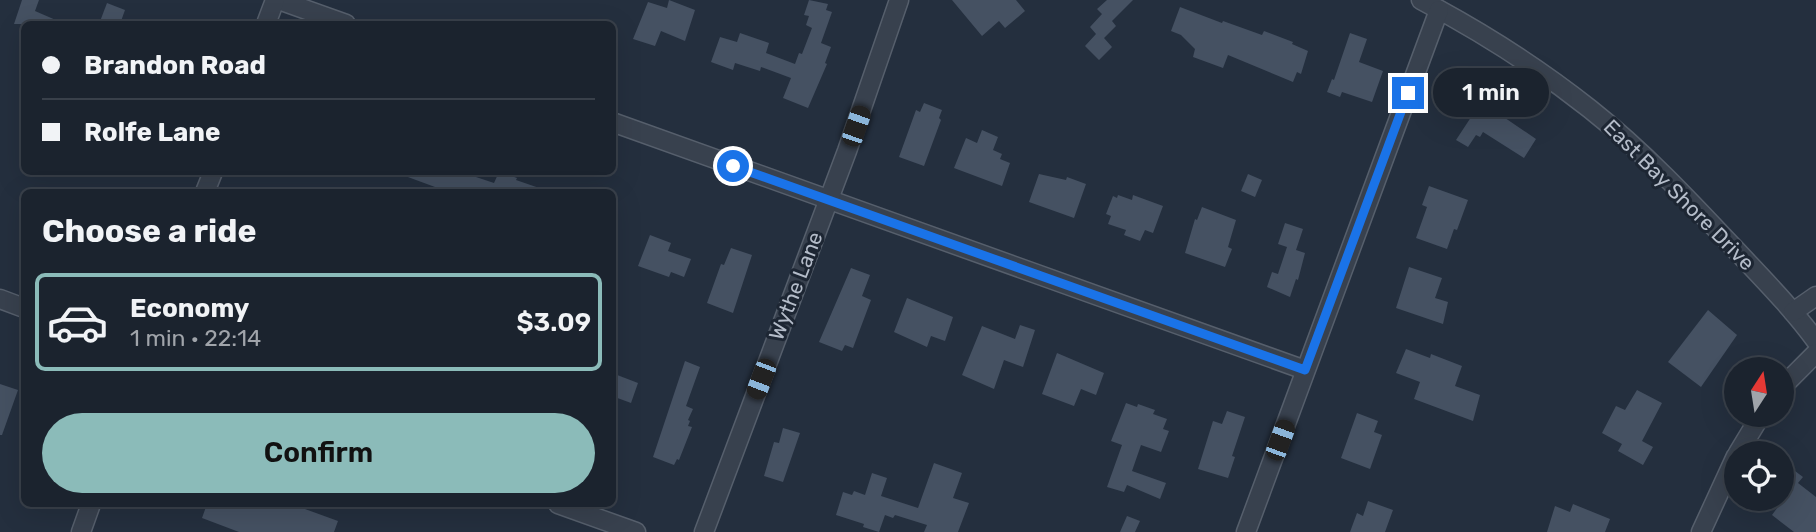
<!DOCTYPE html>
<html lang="en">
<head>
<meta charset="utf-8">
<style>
	:root { --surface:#1b232e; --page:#282f3a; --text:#f1f3f6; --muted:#a0a4aa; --line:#39404a; --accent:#8bbbb9 }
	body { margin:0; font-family:Rubik,sans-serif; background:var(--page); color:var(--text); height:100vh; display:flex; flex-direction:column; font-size:26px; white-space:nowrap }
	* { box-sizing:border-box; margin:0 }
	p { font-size:23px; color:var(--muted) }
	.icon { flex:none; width:38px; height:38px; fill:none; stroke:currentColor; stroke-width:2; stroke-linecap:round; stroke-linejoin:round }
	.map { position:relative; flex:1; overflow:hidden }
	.details { position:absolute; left:21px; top:189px; width:595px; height:318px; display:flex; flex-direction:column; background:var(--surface); border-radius:10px; box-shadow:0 7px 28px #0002,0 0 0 2px var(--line) }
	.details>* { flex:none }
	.banner { position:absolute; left:21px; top:21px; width:595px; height:154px; border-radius:10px; box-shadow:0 7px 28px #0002,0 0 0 2px var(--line); display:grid; align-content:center; height:154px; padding:0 21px; background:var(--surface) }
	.needle { width:46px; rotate:12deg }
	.controls { position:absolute; left:1724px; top:357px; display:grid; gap:14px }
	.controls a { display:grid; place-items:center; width:70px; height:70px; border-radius:50%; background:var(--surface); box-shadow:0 7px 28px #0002,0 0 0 2px var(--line); font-size:35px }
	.end { position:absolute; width:32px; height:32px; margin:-16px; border:9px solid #1a73e8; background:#fff; box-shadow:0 0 0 4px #fff }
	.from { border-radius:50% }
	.bubble { position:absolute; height:49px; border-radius:24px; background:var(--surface); box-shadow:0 7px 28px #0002,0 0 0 2px var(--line); font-size:23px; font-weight:600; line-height:49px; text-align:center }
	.car { position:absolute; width:21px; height:42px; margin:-21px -10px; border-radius:9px; box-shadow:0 0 5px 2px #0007; background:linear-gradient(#222 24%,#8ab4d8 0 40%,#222 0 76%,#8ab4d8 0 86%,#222 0) }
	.banner b { display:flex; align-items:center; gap:24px; height:66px; font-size:26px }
	.banner b+b { border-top:2px solid var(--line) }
	.banner i { width:18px; height:18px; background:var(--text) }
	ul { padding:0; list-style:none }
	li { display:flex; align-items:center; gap:21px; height:98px; margin:0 14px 10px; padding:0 7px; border:4px solid var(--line); border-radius:10px }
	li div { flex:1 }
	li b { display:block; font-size:26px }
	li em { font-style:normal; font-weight:600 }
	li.current { border-color:var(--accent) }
	li>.icon { width:63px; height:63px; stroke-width:1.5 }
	h2 { padding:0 21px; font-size:32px; line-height:84px }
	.action { display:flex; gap:14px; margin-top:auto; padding:14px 21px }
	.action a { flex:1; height:80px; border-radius:42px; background:var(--accent); color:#111; font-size:28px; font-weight:600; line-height:80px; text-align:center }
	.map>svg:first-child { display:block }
	.building { fill:#455162 }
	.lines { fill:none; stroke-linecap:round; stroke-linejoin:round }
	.street-casing { stroke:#565f6c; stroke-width:21 }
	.street { stroke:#38414e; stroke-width:18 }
	.route { stroke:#1a73e8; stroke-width:9 }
	.labels { text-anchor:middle; stroke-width:6; stroke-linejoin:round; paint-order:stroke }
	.street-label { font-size:21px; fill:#b4bcc9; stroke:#1d2633 }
</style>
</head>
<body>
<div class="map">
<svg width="1816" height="532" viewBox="0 0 1816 532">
	<rect width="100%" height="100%" fill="#242f3e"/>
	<g class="building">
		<polygon points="22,0 39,0 35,11 65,24 14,24"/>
		<polygon points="669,0 695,10 685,41 661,31 655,46 633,39 648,2 667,8"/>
		<polygon points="809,0 828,4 826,10 832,12 821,43 831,47 825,63 827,64 808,108 783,98 791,78 761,67 760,71 735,63 733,70 711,62 720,37 737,42 740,33 769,43 766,53 795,64 799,53 802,54 812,28 806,25 809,16 804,15"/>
		<polygon points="952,0 1016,0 1025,11 1005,28 999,21 982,36"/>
		<polygon points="1107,0 1133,0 1112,21 1116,26 1104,38 1112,47 1099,60 1085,46 1096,34 1090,27 1102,14 1097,9"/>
		<polygon points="107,3 125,10 120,24 99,24"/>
		<polygon points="1180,7 1222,23 1223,21 1262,35 1264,31 1293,42 1292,44 1308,51 1301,74 1297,72 1293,82 1228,55 1223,68 1193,57 1195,49 1181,35 1171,31"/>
		<polygon points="1350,33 1367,39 1359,62 1383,71 1372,102 1342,92 1340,97 1327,92 1332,79 1334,80"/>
		<polygon points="924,103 942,110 939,118 941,120 924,166 899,157 916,110 920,112"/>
		<polygon points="1479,105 1487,111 1489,107 1536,139 1524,158 1483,132 1480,137 1476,135 1468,147 1456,140"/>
		<polygon points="982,130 998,137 993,150 1002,154 1000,159 1010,163 1002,186 954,168 966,138 977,143"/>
		<polygon points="397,172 461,172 494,183 499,172 501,172 517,178 516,180 545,190 544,192 433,192 435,187 397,173"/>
		<polygon points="1039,174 1066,180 1067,177 1086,184 1074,218 1029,202"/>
		<polygon points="1248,174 1262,180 1255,197 1241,191"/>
		<polygon points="1429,186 1468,200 1457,230 1454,229 1447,249 1416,238 1427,207 1422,205"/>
		<polygon points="1118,195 1132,200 1133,195 1163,206 1153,233 1145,230 1140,241 1124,235 1126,230 1108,224 1111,216 1106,214 1113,196 1117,198"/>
		<polygon points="1202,207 1236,220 1228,247 1232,249 1225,267 1185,253 1195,219 1197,220"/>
		<polygon points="1285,223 1303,229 1296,250 1305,253 1298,280 1296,279 1290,297 1267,287 1272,272 1278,274 1287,247 1278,244"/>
		<polygon points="650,235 671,243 668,251 691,259 684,277 671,272 669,277 638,266"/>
		<polygon points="731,248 752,255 733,313 707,303 721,264 724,265"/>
		<polygon points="1409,267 1442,278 1435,298 1448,302 1443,324 1396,308"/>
		<polygon points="851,268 870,275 862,296 871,300 853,348 845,345 842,351 819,342"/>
		<polygon points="907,298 953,317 945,341 931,336 927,347 894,332"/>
		<polygon points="1708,310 1737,335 1701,387 1668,362"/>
		<polygon points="1020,325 1035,330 1023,367 1004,360 994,389 962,375 982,326 1015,339"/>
		<polygon points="1406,349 1430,358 1431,354 1462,366 1455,386 1480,395 1473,421 1414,399 1420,382 1396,373"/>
		<polygon points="1057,353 1104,373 1096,395 1081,389 1074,406 1042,394"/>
		<polygon points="685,361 700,367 686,406 693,409 688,420 690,421 688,426 692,427 679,460 677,459 674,465 653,457"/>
		<polygon points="612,373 638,383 631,403 612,396"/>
		<polygon points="0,384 18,390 2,435 0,435"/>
		<polygon points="1637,390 1662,403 1642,441 1653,447 1643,465 1618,451 1622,444 1602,433 1616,406 1625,410"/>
		<polygon points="1126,403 1137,407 1138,404 1155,410 1153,414 1167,419 1163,429 1169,431 1161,452 1141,445 1132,471 1166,483 1160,499 1127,485 1124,492 1107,487 1122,445 1111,441"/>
		<polygon points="1227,411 1245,417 1232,456 1235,457 1228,478 1198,469 1213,421 1222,424"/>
		<polygon points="1357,413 1378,421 1374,432 1382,435 1370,469 1341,458"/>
		<polygon points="783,428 800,433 783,482 764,476 774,442 779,443"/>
		<polygon points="934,463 962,473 953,498 969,503 958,532 924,532 927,525 895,515 893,518 885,515 879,532 863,527 864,524 836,515 843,492 852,495 854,491 865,495 872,473 887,478 881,496 918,508"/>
		<polygon points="1787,465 1803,477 1798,483 1816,497 1816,532 1794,532 1772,515 1780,504 1782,472"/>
		<polygon points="1368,501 1393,510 1385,532 1350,532 1357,513 1363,516"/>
		<polygon points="207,504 307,504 305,509 338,521 334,532 239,532 202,518"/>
		<polygon points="1573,504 1610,519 1605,532 1547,532 1555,506 1570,512"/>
		<polygon points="1127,516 1140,521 1135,532 1120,532"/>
	</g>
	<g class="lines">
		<g class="street-casing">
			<g id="street">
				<polyline points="279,0 346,24"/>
				<path d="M1421 0C1480 31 1537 67 1590 109 1643 151 1689 200 1735 249 1763 279 1792 308 1816 341"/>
				<polyline points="266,24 275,0"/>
				<polyline points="612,122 1305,370"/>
				<polyline points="205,192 213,172"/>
				<polyline points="0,299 24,308"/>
				<polyline points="1793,312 1816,296"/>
				<polyline points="1782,387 1816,353"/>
				<polyline points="1738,453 1761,415"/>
				<polyline points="558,504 636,532"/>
				<polyline points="81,532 91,504"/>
				<polyline points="704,532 847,151 899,0"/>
				<polyline points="1246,532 1439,10"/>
				<polyline points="1701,532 1736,456"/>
			</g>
		</g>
		<use href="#street" class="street"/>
	</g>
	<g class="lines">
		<polyline class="route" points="733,166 1305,370 1408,93"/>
	</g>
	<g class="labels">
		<g class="street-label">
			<text transform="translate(1679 195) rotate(45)" y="7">East Bay Shore Drive</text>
			<text transform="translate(796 286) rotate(-69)" y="7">Wythe Lane</text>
		</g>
	</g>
</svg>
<div class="controls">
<a><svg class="needle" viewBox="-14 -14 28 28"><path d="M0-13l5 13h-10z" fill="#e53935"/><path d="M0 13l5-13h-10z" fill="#a0a4aa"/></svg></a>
<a><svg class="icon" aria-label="locate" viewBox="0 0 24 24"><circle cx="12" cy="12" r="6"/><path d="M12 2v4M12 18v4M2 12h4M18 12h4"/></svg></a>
</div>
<i class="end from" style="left:733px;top:166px"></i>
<i class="end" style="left:1408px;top:93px"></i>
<div class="bubble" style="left:1433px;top:68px;width:116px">1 min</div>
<i class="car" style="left:856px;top:126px;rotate:19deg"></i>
<i class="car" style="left:761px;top:379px;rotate:201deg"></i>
<i class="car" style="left:1280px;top:440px;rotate:20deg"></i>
<div class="banner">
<b><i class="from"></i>Brandon Road</b>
<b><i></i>Rolfe Lane</b>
</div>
<section class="details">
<h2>Choose a ride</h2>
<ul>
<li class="current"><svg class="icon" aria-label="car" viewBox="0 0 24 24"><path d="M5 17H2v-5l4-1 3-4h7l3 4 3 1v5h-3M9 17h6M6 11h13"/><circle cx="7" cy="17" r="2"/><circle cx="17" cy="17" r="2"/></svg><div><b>Economy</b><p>1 min · 22:14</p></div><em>$3.09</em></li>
</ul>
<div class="action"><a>Confirm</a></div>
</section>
</div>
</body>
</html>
